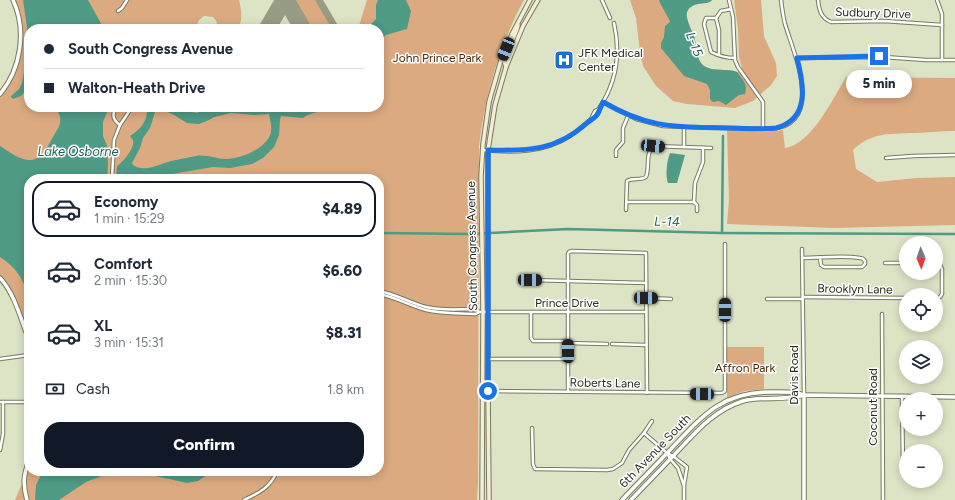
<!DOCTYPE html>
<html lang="en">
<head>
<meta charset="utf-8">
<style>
	:root { --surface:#fff; --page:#f6f6f7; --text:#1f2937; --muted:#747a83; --line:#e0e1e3; --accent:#111827 }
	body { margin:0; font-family:Figtree,sans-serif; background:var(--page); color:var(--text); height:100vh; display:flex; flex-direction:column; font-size:15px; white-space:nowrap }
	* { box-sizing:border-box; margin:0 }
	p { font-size:13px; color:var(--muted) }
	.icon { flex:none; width:22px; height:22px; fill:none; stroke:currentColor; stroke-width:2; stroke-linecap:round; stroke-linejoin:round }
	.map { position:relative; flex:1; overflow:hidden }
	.panel { position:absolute; left:24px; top:174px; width:360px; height:302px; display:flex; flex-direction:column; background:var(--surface); border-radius:16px; box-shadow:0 2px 10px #0003 }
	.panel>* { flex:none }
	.guide { position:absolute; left:24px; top:24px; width:360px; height:88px; border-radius:16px; box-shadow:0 2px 10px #0003; display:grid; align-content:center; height:88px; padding:0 20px; background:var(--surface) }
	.needle { width:26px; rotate:178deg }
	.controls { position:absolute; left:899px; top:236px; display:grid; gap:8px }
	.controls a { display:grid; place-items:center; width:44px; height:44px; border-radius:50%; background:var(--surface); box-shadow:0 2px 10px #0003; font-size:20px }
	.end { position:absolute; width:18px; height:18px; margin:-9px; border:5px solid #1a73e8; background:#fff; box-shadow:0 0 0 2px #fff }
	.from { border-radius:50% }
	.bubble { position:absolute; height:28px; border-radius:14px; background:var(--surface); box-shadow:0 2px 10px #0003; font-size:13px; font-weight:800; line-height:28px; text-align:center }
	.car { position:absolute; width:12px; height:24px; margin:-12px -6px; border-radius:5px; box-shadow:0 0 3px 1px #0007; background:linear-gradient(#222 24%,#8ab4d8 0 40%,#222 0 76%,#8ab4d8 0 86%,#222 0) }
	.guide b { display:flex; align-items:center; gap:14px; height:38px; font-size:15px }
	.guide b+b { border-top:1px solid var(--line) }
	.guide i { width:10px; height:10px; background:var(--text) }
	ul { padding:7px 0 0; list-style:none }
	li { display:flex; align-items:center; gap:12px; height:56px; margin:0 8px 6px; padding:0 12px; border:2px solid transparent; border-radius:16px }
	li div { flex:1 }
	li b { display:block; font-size:15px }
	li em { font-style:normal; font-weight:800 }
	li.current { border-color:var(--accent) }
	li>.icon { width:36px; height:36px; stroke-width:1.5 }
	.pay { display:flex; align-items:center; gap:10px; height:44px; padding:0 20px; font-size:15px }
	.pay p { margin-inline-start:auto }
	.button { display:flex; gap:8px; margin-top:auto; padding:8px 20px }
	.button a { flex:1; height:46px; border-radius:16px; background:var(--accent); color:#fff; font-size:16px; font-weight:800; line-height:46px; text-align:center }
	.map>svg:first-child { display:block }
	.green { fill:#dbaa81 }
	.water { fill:#4f9b86; fill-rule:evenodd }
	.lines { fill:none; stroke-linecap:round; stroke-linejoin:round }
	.canal { stroke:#4f9b86; stroke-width:2.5 }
	.taxiway { stroke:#979c84; stroke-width:7 }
	.runway { stroke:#979c84; stroke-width:17 }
	.minor-casing { stroke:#757b5f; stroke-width:4.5 }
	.tertiary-casing { stroke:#757b5f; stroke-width:5.5 }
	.secondary-casing { stroke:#757b5f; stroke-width:5.5 }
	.minor { stroke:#fff; stroke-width:2.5 }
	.tertiary { stroke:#fff; stroke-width:3.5 }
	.secondary { stroke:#f4ecd6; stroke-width:3.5 }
	.route { stroke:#1a73e8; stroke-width:5 }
	.labels { text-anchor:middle; stroke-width:3; stroke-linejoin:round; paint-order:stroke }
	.street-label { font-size:12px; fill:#2a2c20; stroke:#fff }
	.poi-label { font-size:12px; fill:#2a2c20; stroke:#fff; text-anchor:start }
	.park-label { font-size:12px; fill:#4a2806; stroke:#fff }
	.water-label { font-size:13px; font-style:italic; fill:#246051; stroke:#fff }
</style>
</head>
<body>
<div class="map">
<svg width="955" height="500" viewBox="0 0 955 500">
	<rect width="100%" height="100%" fill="#dde3c5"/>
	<g class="green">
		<path d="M14 0H239C241 10 244 21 237 29H215L217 22 213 17 204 16 198 21 197 29H29V107H379V29H358L367 0H524C499 46 485 95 479 146L478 483 477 500H15L29 467V471H379V179H29V332L8 283 0 275V96L12 76 22 45 21 20Z"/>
		<polygon points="293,0 316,0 333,29 310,29"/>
		<path d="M630 0H712C708 6 695 0 688 10 683 17 694 32 695 40 697 48 696 60 704 66 713 72 727 68 737 72L742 68 739 57 738 29 734 0H761L764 36 776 63 777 76 771 85 753 101 735 108 687 104 673 101 656 86 643 66 640 52 636 18Z"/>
		<path d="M846 77 955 78V131C940 131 926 133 911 133 889 134 870 133 853 150L856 169 877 182 916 178 955 177V225L834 228 727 224 729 199 727 130 768 132 783 130 785 148C812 144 833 98 846 77Z"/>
		<polygon points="727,347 764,347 764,389 745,391 727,398"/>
	</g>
	<g class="water">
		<polygon points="23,0 88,0 104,29 29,29 29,41"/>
		<polygon points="378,0 406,0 411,11 407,29 386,35 379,42 379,29 369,29 369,26 376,19 376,5"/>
		<path d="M659 0H712C708 6 695 0 688 10 683 17 694 33 695 40 697 48 696 60 704 66 713 72 727 68 737 72 743 80 748 84 745 94L739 95 726 105 719 101 713 102 710 99V90L707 84 684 76 661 48V43L664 37 665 26 670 22V21L660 3Z"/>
		<polygon points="29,44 29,89 27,89 21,96 13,99 11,97 11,96 19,89 22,83"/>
		<path d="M49 107H109L103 122V136L107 146 108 163 107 179H29V296C21 277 18 269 0 257V146C8 151 18 159 28 160 42 161 47 147 53 137 56 131 62 124 60 117 59 110 54 110 49 107Z"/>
		<path d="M147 107H180L186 111 197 113 206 108 211 107H303C312 110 323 107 332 107 323 113 311 111 303 118L281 116 280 120 279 135 274 147 263 158 252 164 230 168 213 167 166 175 152 176 128 174 125 175 122 179H116L117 166C124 161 135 148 133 140L130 136C141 129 148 121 147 107ZM157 107 174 115 187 123 199 124 209 120 214 117 231 113 255 115 269 114C270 120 272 125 271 132 268 148 241 159 226 159 216 159 207 154 196 156 188 158 179 159 171 161 159 164 145 173 133 165L132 163 140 148 143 138 150 128 155 112Z"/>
		<path d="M670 153 685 155 677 183H668C665 176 667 160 670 153Z"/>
		<polygon points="43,471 213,471 198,481 187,483 133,471 107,474 86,482 59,500 35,500 36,485"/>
	</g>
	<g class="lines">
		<g class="canal">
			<polyline points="379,233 470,234 568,229 722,233 955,234"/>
			<polyline points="722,233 723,136"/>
		</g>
		<polyline class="taxiway" points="319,0 336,29"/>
		<g class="runway">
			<polyline points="286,0 303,29"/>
			<polyline points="267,29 284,0"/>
		</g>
		<g class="minor-casing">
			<g id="minor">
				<polyline points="602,0 610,18"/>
				<polyline points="729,0 733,17 735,60 738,67 763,102 763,129"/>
				<path d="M818 0C819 10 821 18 831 22L884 21 942 25"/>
				<polyline points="937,0 942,14 942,60"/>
				<path d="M731 9 721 11 716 18H706L704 24 711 52C719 56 726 58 735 58"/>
				<polyline points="118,11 122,8 127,0"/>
				<polyline points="716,18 719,30 719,54"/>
				<polyline points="797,58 884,57 926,60 955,60"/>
				<path d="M603 102 636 119 663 126 684 127 771 129C826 124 794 54 785 24 783 16 782 8 781 0"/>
				<path d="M117 107C111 114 113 120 120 125"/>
				<polyline points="591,119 595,111 598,110"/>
				<polyline points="684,127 684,147"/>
				<path d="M482 150C512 153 544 153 570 136 577 131 583 126 590 120 593 118 596 116 599 112L598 110C616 84 621 54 614 23"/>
				<polyline points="616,156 616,150 623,142 623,128 628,116"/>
				<polyline points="886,158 913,156 955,155"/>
				<polyline points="112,179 114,140 120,125 132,107"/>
				<polyline points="627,202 694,202 697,205 697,211"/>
				<polyline points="694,202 695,183 703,162 703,148"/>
				<path d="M626 210 627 181C633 177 640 181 646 177 650 167 645 155 653 146L711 148"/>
				<polyline points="802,249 804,395"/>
				<path d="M803 258C821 258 842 255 860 258 864 258 863 259 865 261V264L862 267H824L821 265 820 258"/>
				<polyline points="885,263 906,263"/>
				<polyline points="936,263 940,265 942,269 942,294 940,297 936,299"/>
				<polyline points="530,280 646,283"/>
				<path d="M379 291C396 294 410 303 426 307 442 311 459 309 476 309L479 312"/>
				<path d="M379 294C396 297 410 306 426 310 442 314 459 313 476 314L479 312H646"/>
				<polyline points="803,297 906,298"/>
				<polyline points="646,298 671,299"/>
				<polyline points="767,299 803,299"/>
				<polyline points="531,312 531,338 533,341 568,341"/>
				<polyline points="882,314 883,500"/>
				<polyline points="568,343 607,344"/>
				<polyline points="612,344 646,345"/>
				<polyline points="0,359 29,355"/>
				<polyline points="488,359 568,359"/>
				<polyline points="488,391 722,393 725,391 725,244"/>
				<polyline points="568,392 568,254 569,252 572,251 646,253 647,393"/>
				<polyline points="902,396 903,468"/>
				<polyline points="0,402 29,402"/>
				<polyline points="532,428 533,464 535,469 607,470 613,469 622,463 629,450 644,433 652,421"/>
				<polyline points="644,433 667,453 670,459 678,468 684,486 684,500"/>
				<polyline points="0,450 3,434 3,402"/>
				<polyline points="667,453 673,456 687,467 684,485"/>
				<path d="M244 500C259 493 271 487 277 471"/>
			</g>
		</g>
		<g class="tertiary-casing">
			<g id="tertiary">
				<path d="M0 94C21 69 27 30 13 0"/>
				<path d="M0 278C15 294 21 320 29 340"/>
				<polyline points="804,395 804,500"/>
				<path d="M27 500C23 486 23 475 29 461"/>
				<path d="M622 500C638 483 655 466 671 449 703 415 723 391 773 392 784 392 794 391 804 395"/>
				<path d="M631 500C646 484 661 469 676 453 696 432 714 410 743 401 763 396 785 401 804 395L955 397"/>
			</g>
		</g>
		<g class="secondary-casing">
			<g id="secondary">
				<polyline points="513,39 517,29 518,25"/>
				<polyline points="506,67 504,61 507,52"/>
				<polyline points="482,500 483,312 481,176 483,144 489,102 501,60 512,34 530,0"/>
				<polyline points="489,500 488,391 488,150 495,105 506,67 523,26 538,0"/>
			</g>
		</g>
		<use href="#minor" class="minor"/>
		<use href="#tertiary" class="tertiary"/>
		<use href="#secondary" class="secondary"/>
	</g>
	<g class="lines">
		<path class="route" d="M488 391V150C527 151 556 151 587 123 590 120 596 118 598 113 600 110 601 106 603 102 649 129 677 127 727 128 743 128 760 130 776 128 810 119 804 85 797 58L879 56"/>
	</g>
	<defs>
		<g id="hospital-square" transform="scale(1)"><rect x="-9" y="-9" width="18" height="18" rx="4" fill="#1c6fd9" stroke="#fff"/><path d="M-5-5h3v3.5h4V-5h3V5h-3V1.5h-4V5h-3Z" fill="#fff"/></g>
	</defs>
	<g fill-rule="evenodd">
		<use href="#hospital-square" x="564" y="60"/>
	</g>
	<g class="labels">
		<g class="street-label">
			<text transform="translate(873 13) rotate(2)" y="4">Sudbury Drive</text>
			<text transform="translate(472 246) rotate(-91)" y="4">South Congress Avenue</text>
			<text transform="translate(855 289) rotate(1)" y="4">Brooklyn Lane</text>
			<text x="567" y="307">Prince Drive</text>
			<text transform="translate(794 375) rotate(-90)" y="4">Davis Road</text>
			<text transform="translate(605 383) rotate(1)" y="4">Roberts Lane</text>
			<text transform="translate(873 407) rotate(-90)" y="4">Coconut Road</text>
			<text transform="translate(655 451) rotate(-46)" y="4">6th Avenue South</text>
		</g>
		<g class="poi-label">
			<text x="578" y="57">JFK Medical<tspan x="578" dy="14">Center</tspan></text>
		</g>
		<g class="park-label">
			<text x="437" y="62">John Prince Park</text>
			<text x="745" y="372">Affron Park</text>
		</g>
		<g class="water-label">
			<text transform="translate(695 44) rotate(69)" y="5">L-15</text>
			<text x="78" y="156">Lake Osborne</text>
			<text transform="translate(667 221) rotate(1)" y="5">L-14</text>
		</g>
	</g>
</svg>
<div class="controls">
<a><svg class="needle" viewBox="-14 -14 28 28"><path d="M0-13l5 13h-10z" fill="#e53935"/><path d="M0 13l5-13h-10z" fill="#747a83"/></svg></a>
<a><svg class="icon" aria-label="locate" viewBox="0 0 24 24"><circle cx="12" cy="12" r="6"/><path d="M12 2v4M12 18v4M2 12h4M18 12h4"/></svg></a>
<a><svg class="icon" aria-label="layers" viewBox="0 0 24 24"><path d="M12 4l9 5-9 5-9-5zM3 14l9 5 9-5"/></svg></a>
<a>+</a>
<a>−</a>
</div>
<i class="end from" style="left:488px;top:391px"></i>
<i class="end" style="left:879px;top:56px"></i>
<div class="bubble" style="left:846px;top:70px;width:66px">5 min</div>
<i class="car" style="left:506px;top:49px;rotate:202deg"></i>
<i class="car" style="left:653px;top:146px;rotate:96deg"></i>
<i class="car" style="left:530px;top:280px;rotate:91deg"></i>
<i class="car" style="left:646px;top:298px;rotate:91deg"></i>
<i class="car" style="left:725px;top:310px;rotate:0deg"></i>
<i class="car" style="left:568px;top:351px;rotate:359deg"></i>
<i class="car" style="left:702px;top:394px;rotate:271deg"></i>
<div class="guide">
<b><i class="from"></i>South Congress Avenue</b>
<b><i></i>Walton-Heath Drive</b>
</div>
<section class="panel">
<ul>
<li class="current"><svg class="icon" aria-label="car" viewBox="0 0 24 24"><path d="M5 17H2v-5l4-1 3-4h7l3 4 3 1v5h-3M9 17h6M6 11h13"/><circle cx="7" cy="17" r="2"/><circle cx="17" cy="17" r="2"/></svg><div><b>Economy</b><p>1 min · 15:29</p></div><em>$4.89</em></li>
<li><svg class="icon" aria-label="car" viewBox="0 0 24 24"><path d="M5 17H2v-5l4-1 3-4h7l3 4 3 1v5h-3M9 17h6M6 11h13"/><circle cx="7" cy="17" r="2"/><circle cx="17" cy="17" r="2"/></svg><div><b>Comfort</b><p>2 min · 15:30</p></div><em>$6.60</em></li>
<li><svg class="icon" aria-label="car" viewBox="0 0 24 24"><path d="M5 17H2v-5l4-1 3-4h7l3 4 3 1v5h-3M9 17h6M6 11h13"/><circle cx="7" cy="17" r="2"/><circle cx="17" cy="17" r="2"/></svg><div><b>XL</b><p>3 min · 15:31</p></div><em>$8.31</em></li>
</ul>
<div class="pay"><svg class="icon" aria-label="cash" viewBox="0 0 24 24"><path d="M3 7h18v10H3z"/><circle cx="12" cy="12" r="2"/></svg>Cash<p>1.8 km</p></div>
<div class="button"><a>Confirm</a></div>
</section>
</div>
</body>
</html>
